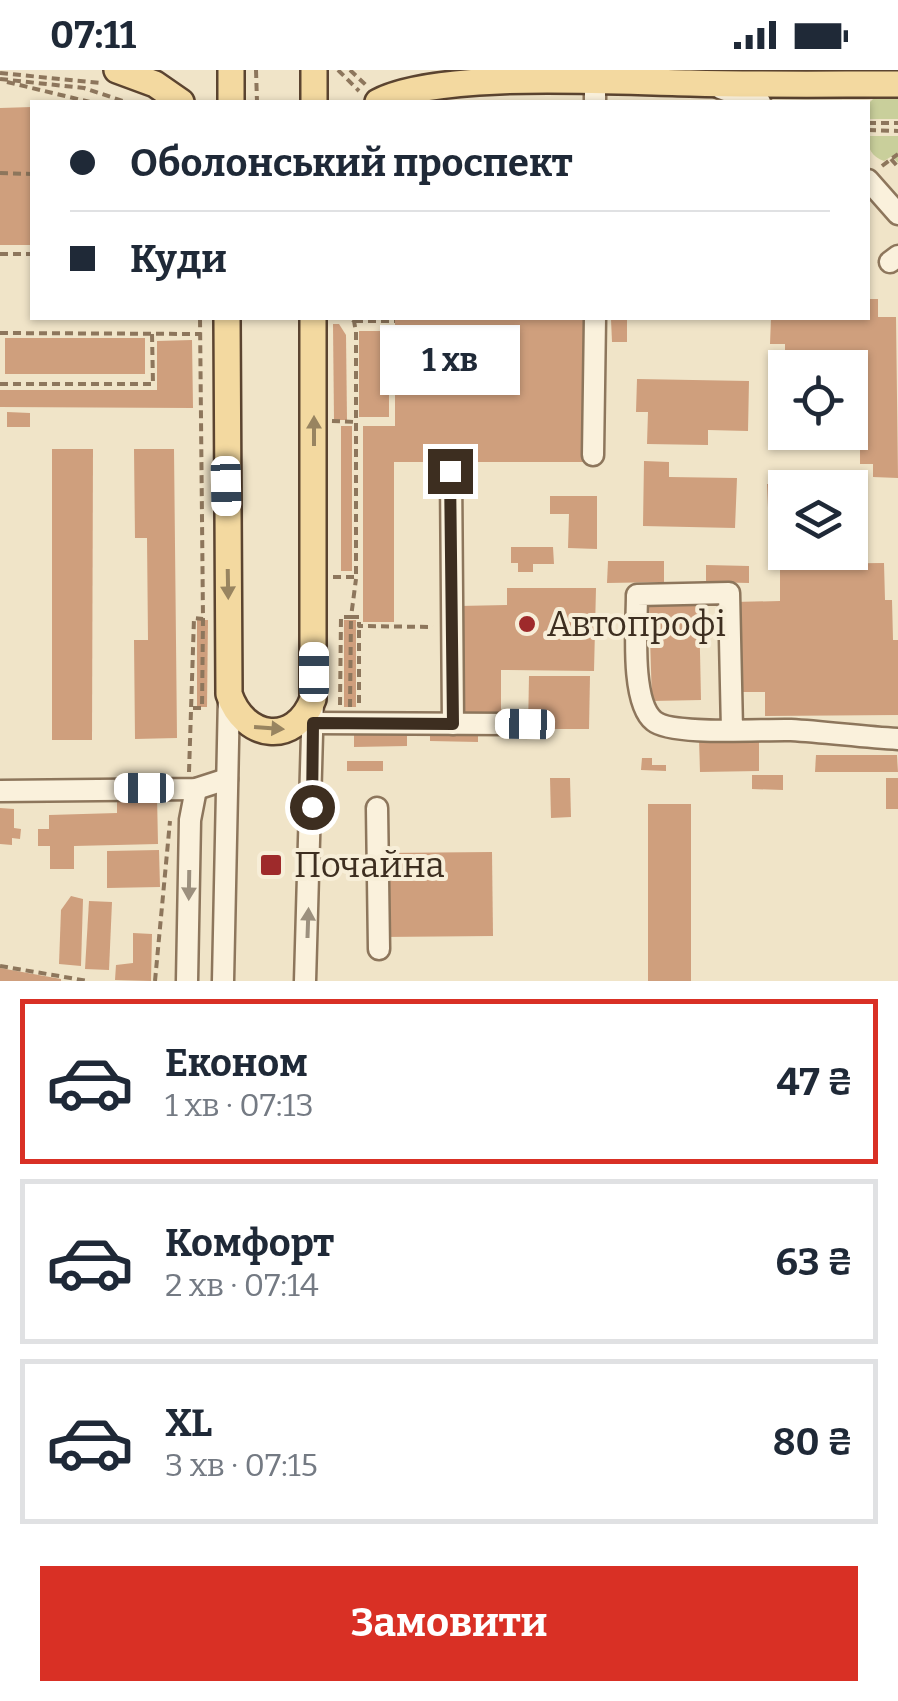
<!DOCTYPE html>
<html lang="uk">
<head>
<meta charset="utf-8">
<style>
	:root { --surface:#fff; --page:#f2f2f3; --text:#1f2937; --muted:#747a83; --line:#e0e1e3; --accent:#d93025 }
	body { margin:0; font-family:Bitter,serif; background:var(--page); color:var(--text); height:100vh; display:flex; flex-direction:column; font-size:38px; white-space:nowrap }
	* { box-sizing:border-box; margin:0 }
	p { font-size:32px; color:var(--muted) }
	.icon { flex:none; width:55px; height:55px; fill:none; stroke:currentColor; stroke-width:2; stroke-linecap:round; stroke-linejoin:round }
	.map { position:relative; height:911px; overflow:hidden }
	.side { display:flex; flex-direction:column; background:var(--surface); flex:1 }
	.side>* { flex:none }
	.hud { position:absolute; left:30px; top:30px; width:840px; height:220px; border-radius:0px; box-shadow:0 2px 8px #0004; display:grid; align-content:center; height:220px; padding:0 40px; background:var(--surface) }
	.fabs { position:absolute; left:768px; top:280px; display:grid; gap:20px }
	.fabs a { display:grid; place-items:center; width:100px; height:100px; border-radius:0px; background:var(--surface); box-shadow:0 2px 8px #0004; font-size:50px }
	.end { position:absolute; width:45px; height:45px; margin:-22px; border:12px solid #3d2e20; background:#fff; box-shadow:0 0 0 5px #fff }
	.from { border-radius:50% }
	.bubble { position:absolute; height:70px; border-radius:0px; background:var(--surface); box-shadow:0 2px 8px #0004; font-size:32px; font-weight:700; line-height:70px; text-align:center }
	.car { position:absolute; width:30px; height:60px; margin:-30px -15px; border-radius:12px; box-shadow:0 0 8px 2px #0007; background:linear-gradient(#fff 24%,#345 0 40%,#fff 0 76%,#345 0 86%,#fff 0) }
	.hud b { display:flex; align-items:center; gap:35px; height:95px; font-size:38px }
	.hud b+b { border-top:2px solid var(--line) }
	.hud i { width:25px; height:25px; background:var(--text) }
	ul { padding:18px 0 0; list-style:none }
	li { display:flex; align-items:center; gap:30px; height:165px; margin:0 20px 15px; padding:0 20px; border:5px solid var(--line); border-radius:0px }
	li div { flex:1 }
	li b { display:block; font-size:38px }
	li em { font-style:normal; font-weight:700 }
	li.active { border-color:var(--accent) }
	li>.icon { width:90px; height:90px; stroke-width:1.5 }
	.cta { display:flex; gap:20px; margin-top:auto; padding:20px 40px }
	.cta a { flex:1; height:115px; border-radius:0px; background:var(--accent); color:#fff; font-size:40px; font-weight:700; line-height:115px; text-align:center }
	.status { display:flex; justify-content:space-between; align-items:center; height:70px; padding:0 50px; background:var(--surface); direction:ltr }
	.status svg { height:28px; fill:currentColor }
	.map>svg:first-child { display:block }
	.green { fill:#c9cf9b }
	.building { fill:#cf9f7d }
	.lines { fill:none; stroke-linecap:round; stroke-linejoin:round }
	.minor-casing { stroke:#8d765c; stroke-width:25 }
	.major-casing { stroke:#5b4430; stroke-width:30 }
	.path { stroke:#8d765c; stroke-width:4; stroke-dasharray:8 5; stroke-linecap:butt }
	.minor { stroke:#faf1dc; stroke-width:20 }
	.major { stroke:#f3d9a0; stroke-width:25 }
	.oneway { fill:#988460 }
	.oneway2 { fill:#9c907e }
	.route { stroke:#3d2e20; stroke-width:12 }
	.poi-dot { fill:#9e2a2b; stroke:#f7eed8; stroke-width:4 }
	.labels { text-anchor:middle; stroke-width:8; stroke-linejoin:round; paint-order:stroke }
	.poi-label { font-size:35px; fill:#3d2e20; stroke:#f7eed8; text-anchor:start }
</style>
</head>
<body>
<div class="status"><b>07:11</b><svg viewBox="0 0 49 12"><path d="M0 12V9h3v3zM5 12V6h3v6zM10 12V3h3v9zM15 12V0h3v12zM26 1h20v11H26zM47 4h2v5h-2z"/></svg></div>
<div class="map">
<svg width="898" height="911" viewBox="0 0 898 911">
	<rect width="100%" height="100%" fill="#f0e4c8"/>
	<g class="green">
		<polygon points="898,22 898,49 868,49 868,34 877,25"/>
		<path d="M868 66H898V93L892 86 884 91C872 87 867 78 868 66Z"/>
	</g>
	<g class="building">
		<polygon points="32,37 32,175 0,175 0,38"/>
		<polygon points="868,229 878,229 878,247 896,247 898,408 873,407 873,394 860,394 860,363 850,363 850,298 836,298 836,290 785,290 785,274 770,274 771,248 868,248"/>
		<polygon points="395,248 587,248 587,392 394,392 394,552 363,552 363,356 395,356"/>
		<polygon points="627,248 627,272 612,272 611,249"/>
		<polygon points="333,254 339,254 346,265 347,350 334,350"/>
		<rect x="359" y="261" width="30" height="86"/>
		<rect x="5" y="268" width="140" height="36"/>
		<polygon points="192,270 193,338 0,337 0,320 157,320 157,271"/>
		<polygon points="637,309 749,311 748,361 708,360 708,375 647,374 648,342 636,342"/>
		<polygon points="7,342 30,343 30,357 7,357"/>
		<rect x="341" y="356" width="11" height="145"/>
		<polygon points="52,379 93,379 92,670 52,670"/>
		<polygon points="134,379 174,379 177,668 135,669 134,570 148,570 147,468 135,468"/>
		<polygon points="644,391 669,392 669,407 737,408 735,458 643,456"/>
		<polygon points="813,403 813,407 822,407 823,418 785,418 785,448 777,448 777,438 768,438 767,414 777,414 777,404"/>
		<polygon points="550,426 597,426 597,479 568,478 569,444 550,444"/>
		<polygon points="511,477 553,477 554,494 533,494 533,502 518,502 518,493 511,493"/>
		<polygon points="608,491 664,491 664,512 607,513"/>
		<polygon points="884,493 885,530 892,530 893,570 898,570 898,645 765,646 765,622 734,622 734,532 780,531 780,494"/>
		<polygon points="706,495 749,496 749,513 706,512"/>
		<polygon points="507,518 596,518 594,601 501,600 501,650 458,649 459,536 507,535"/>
		<polygon points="699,535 701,630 652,631 649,536"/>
		<polygon points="197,550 208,550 207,637 197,637"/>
		<rect x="344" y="550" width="12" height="87"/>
		<polygon points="529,606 590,606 589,659 528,659"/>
		<polygon points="430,656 478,657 478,672 430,671"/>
		<polygon points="407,658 407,676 354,677 354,659"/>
		<polygon points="699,670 759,670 759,701 700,702"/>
		<polygon points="816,685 897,685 898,702 815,702"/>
		<polygon points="642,688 652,688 652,695 666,695 666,701 641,700"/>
		<rect x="347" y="691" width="36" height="10"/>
		<polygon points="752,705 783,705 783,720 752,719"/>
		<polygon points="550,708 570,708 571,747 551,748"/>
		<rect x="886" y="708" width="12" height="31"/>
		<polygon points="117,725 157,725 158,774 74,776 74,799 50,799 50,776 38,776 38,759 49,759 49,745 117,743"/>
		<rect x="648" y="734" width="43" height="177"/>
		<polygon points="0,738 14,739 14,758 21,759 20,769 12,768 12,775 0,774"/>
		<polygon points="159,780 160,817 107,818 107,781"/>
		<polygon points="492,782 493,866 382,867 381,783"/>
		<polygon points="71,826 83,829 81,896 59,894 61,840"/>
		<polygon points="89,831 112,832 109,900 85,899"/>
		<polygon points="133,863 152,864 151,911 115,910 116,895 133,893"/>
		<polygon points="0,898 61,909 61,911 0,911"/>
	</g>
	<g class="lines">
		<g class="minor-casing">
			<g id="minor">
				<polyline points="595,12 595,32"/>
				<polyline points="720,18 760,32"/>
				<polyline points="868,110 898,144"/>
				<polyline points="890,192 898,186"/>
				<polyline points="593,385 595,248"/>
				<polyline points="451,401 453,654"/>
				<polyline points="313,653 525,654"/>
				<path d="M732 660 729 523 637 525C637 554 630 632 654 651 672 666 763 659 791 660 826 662 862 667 898 669"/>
				<polyline points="0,721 196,719 227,709"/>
				<polyline points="377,738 379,879"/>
				<polyline points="187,911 190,750 196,719"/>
				<polyline points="223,911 229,626"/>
				<polyline points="305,911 313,629"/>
			</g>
		</g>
		<g class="major-casing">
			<g id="major">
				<polyline points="117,0 155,14 181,32"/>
				<polyline points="231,32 231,0"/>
				<polyline points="314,32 314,0"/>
				<path d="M378 32C440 0 614 12 690 13 760 15 829 14 898 14"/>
				<path d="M227 248 229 624C244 669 295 677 313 629V248"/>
			</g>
		</g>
		<g class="path">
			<polyline points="256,0 257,32"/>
			<polyline points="338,0 359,21"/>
			<polyline points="350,0 368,17"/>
			<polyline points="0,3 100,13"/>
			<polyline points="0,9 84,18 126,32"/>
			<polyline points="7,12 90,32"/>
			<polyline points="868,53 898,53"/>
			<polyline points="868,60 898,61"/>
			<polyline points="891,89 898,97"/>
			<polyline points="882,96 898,84"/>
			<polyline points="0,103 32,104"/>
			<polyline points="0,184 32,184"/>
			<polyline points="355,251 395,251"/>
			<polyline points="0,263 201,264"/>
			<polyline points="0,314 153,314 152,264"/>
			<polyline points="332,351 356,352"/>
			<polyline points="333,507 356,507 356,262 354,251 349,248"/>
			<polyline points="351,547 359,547 359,556 433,557"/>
			<polyline points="359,633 359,558"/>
			<polyline points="340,635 341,547 351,547 356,509"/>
			<polyline points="350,637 351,547"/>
			<polyline points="193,638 202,638 203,549"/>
			<polyline points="189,702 194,548 203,549 200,248"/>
			<polyline points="0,896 88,911"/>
			<polyline points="155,911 170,751"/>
		</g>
		<use href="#minor" class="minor"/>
		<use href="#major" class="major"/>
	</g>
	<defs><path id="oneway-solid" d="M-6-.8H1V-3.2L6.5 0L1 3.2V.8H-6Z" transform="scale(2.5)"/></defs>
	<g class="oneway">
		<use href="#oneway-solid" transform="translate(314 361) rotate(-90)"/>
		<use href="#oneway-solid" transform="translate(228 514) rotate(89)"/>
		<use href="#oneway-solid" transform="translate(269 658) rotate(4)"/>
	</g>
	<g class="oneway2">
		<use href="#oneway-solid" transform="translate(189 815) rotate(91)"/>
		<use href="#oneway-solid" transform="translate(308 853) rotate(-88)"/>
	</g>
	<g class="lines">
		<polyline class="route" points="312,737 313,653 453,654 450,401"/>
	</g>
	<g class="poi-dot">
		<circle cx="527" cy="554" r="10"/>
		<rect x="259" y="783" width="24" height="24" rx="5"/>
	</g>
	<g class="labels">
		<g class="poi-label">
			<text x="547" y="566">Автопрофі</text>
			<text x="294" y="807">Почайна</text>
		</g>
	</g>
</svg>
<div class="fabs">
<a><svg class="icon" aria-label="locate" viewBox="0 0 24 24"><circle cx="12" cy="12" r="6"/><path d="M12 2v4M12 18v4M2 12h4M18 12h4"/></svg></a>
<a><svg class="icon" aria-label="layers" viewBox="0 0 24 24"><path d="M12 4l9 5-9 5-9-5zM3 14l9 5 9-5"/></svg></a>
</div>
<i class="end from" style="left:312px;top:737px"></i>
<i class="end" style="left:450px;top:401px"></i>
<div class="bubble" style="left:380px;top:255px;width:140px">1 хв</div>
<i class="car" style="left:226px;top:416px;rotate:179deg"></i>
<i class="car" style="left:314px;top:602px;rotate:0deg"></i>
<i class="car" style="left:525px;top:654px;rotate:271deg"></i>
<i class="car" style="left:144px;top:718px;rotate:270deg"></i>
<div class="hud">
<b><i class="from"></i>Оболонський проспект</b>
<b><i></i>Куди</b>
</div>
</div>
<section class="side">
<ul>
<li class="active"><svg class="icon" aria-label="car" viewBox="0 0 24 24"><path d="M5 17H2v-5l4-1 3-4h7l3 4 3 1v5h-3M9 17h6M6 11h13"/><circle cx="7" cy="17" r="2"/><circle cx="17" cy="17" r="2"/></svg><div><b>Економ</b><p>1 хв · 07:13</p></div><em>47 ₴</em></li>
<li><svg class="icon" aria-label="car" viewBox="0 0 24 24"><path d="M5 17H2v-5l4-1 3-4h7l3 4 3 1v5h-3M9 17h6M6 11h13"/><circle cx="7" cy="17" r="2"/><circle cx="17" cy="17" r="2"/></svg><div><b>Комфорт</b><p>2 хв · 07:14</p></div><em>63 ₴</em></li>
<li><svg class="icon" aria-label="car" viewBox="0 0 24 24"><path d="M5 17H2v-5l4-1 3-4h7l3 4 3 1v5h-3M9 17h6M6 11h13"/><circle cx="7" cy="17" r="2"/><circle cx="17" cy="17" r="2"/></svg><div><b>XL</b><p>3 хв · 07:15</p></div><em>80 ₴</em></li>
</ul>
<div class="cta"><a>Замовити</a></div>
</section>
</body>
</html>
